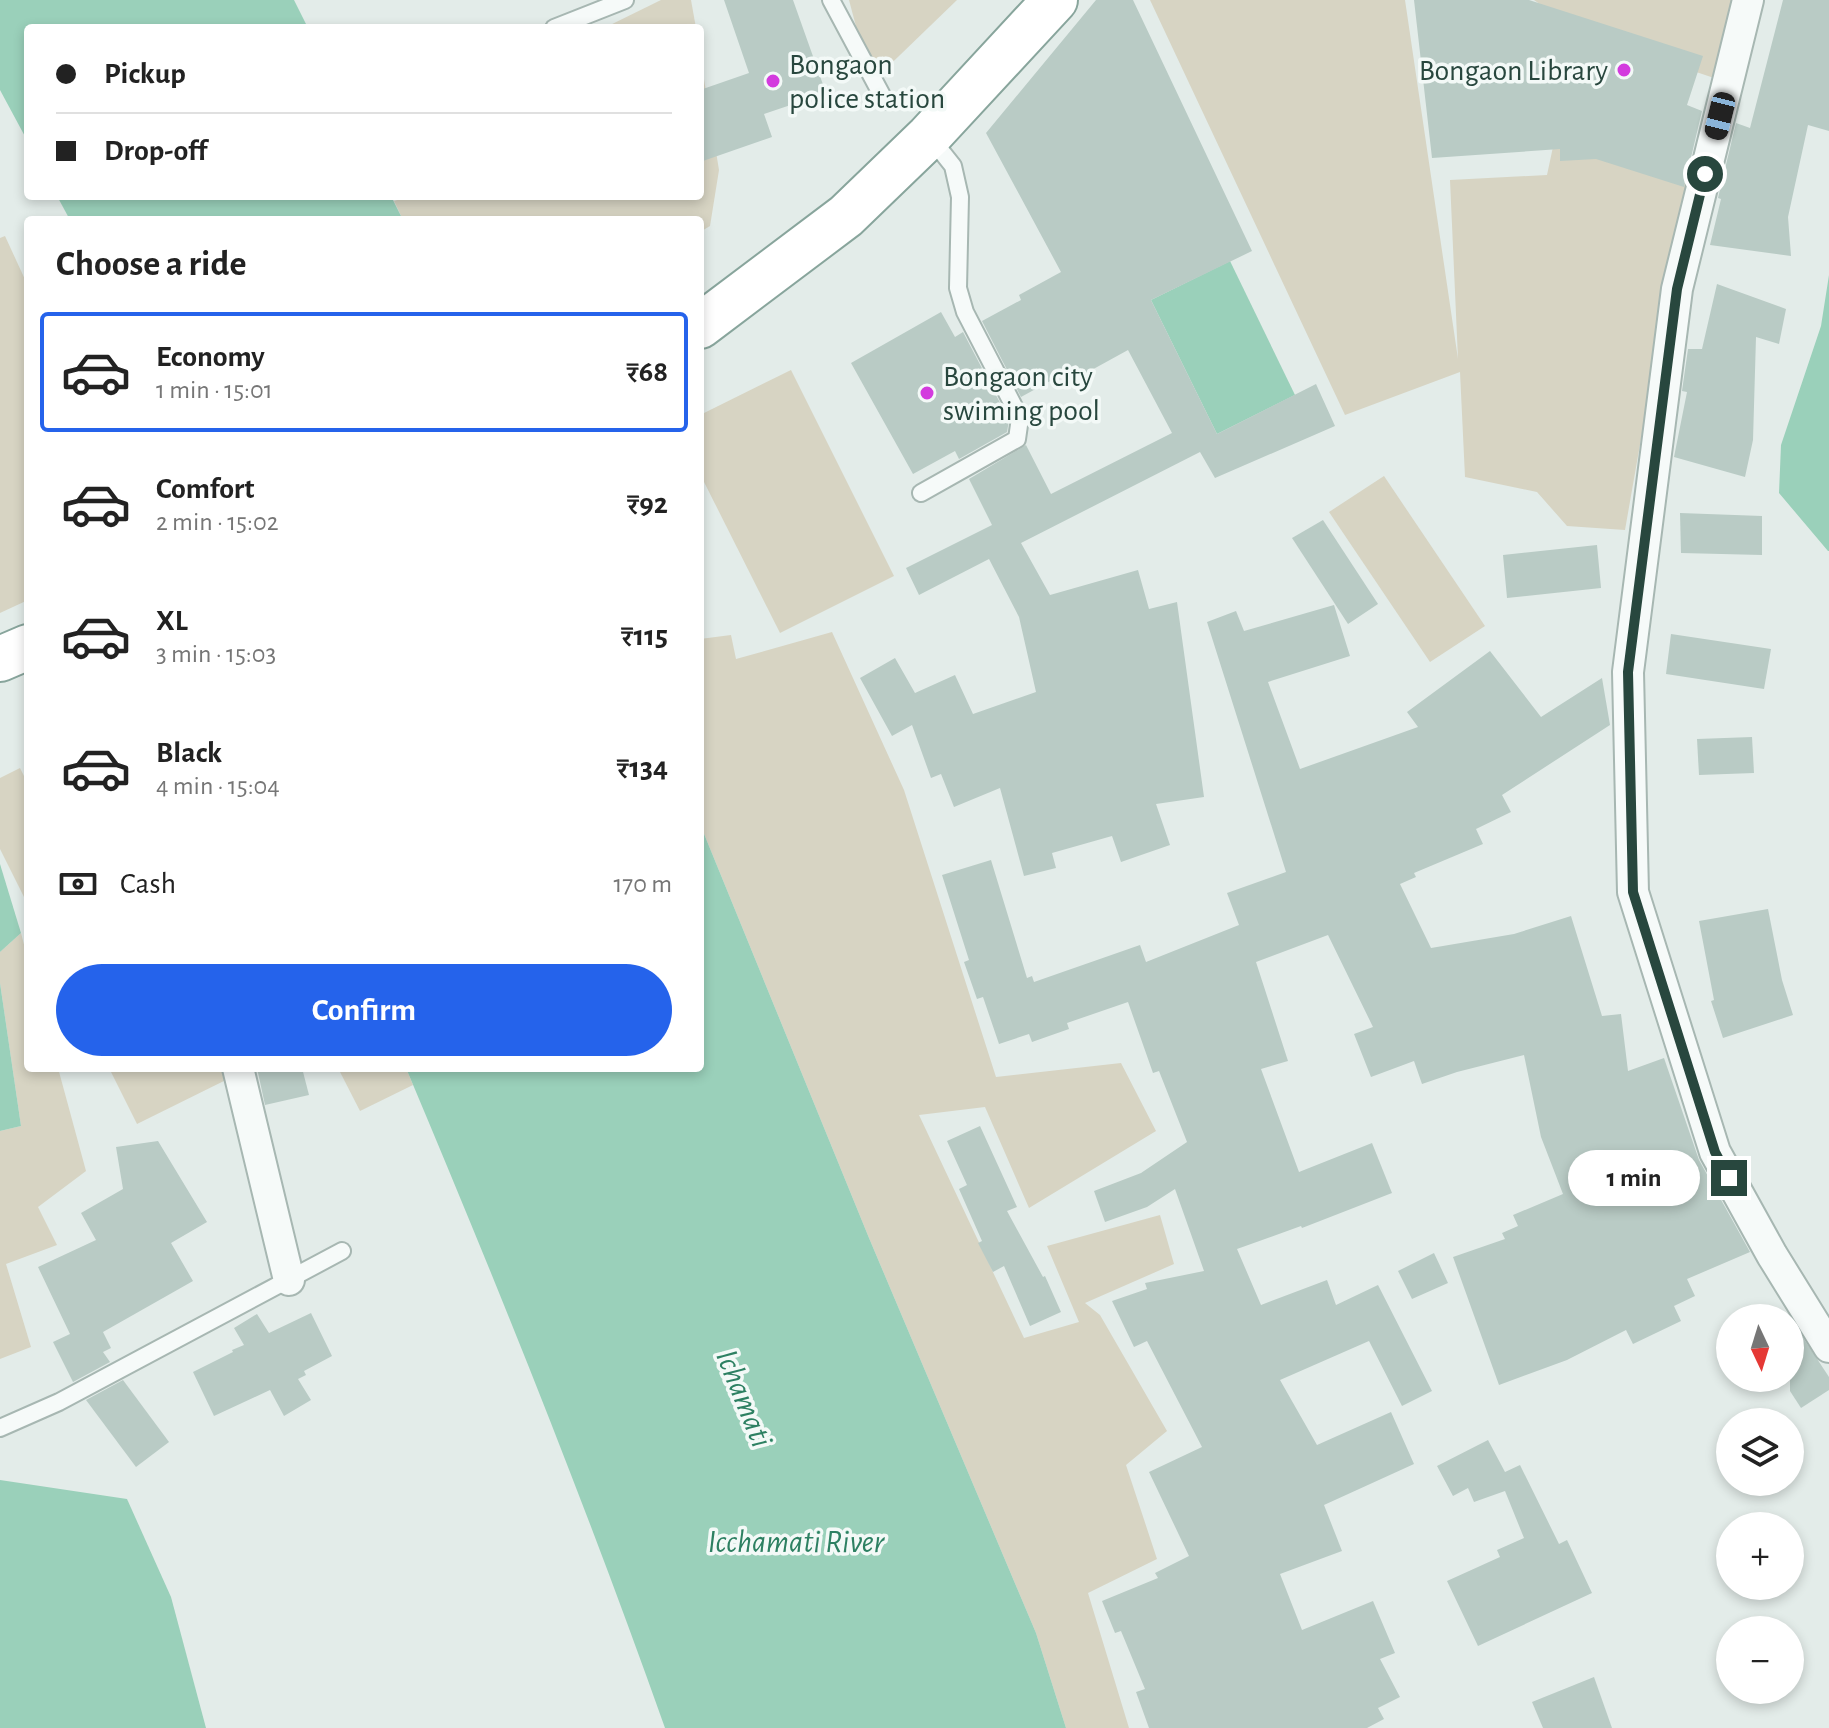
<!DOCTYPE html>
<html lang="en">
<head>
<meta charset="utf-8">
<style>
	:root { --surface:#fff; --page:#f2f2f2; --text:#222; --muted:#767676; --line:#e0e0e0; --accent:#2563eb }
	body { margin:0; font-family:"Alegreya Sans",sans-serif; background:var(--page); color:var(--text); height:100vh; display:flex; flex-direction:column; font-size:30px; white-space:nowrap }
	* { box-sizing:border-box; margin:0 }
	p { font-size:26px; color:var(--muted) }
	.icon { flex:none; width:44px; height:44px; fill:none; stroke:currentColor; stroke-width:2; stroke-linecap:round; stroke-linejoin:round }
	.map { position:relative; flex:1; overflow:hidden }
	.details { position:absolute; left:24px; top:216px; width:680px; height:856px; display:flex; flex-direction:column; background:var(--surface); border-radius:8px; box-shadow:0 4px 12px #0003 }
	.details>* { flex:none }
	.top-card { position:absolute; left:24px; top:24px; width:680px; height:176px; border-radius:8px; box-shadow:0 4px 12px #0003; display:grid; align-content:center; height:176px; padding:0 32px; background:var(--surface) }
	.needle { width:52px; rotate:176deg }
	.buttons { position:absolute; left:1716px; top:1304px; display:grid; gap:16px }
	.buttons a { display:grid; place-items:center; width:88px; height:88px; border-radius:50%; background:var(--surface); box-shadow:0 4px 12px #0003; font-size:40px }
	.end { position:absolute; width:36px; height:36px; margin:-18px; border:10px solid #28473e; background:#fff; box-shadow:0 0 0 4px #fff }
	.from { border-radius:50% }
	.bubble { position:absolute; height:56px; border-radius:28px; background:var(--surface); box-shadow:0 4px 12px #0003; font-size:26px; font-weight:600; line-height:56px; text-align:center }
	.car { position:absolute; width:24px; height:48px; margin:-24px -12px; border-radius:10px; box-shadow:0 0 6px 2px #0007; background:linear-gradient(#222 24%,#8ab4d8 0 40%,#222 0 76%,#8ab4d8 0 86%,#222 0) }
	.top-card b { display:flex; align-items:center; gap:28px; height:76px; font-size:30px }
	.top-card b+b { border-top:2px solid var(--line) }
	.top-card i { width:20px; height:20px; background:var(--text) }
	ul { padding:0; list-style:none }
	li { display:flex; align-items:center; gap:24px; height:120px; margin:0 16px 12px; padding:0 16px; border:4px solid transparent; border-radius:8px }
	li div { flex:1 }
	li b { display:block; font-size:30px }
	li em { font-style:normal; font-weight:600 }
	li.current { border-color:var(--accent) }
	li>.icon { width:72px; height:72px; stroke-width:1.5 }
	h2 { padding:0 32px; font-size:36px; line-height:96px }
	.pay { display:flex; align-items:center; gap:20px; height:88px; padding:0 32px; font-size:30px }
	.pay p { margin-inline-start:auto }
	.button { display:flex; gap:16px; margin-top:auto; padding:16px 32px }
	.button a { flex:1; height:92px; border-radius:48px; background:var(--accent); color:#fff; font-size:32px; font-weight:600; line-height:92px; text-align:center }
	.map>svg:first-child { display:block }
	.green { fill:#d7d4c3 }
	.water { fill:#9ad0ba }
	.building { fill:#b9cbc5 }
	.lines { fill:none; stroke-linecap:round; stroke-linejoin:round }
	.lane-casing { stroke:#a7b7b2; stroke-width:20 }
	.street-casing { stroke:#a7b7b2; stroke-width:34 }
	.highway-casing { stroke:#88a59c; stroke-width:48 }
	.lane { stroke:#f6faf9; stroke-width:16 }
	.street { stroke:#f6faf9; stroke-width:30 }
	.highway { stroke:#fff; stroke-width:44 }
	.route { stroke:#28473e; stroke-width:10 }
	.poi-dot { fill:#d33bde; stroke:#f3f9f7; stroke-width:3 }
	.labels { text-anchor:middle; stroke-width:7; stroke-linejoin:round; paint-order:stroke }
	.poi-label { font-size:30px; fill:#28473e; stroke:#f3f9f7; text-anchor:start }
	.water-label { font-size:32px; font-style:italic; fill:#2d8062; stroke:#f3f9f7 }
</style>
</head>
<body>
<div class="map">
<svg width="1829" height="1728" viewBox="0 0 1829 1728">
	<rect width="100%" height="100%" fill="#e3ece9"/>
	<g class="green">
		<polygon points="661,0 691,0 696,28 604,28"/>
		<polygon points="849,0 957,0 871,83"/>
		<polygon points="1150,0 1405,0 1458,359 1450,180 1547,175 1560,114 1690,160 1625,530 1567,526 1537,492 1465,477 1460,372 1345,415"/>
		<polygon points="1534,0 1739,0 1720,80 1583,34"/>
		<polygon points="700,55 719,170 710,226 700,232 700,220 403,220 394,201 411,196 700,196"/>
		<polygon points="5,236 28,286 28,600 0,613 0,238"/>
		<polygon points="791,370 894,576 780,633 700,474 700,415"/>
		<polygon points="1384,476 1485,626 1430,662 1329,512"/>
		<polygon points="832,632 904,790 996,1077 1121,1063 1156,1131 1029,1208 985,1107 919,1115 1024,1338 1079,1322 1047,1246 1160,1215 1174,1264 1085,1303 1100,1315 1167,1431 1126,1465 1157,1559 1088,1593 1129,1728 1066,1728 1036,1633 869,1238 700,824 700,639 731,635 736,659"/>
		<polygon points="20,768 28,784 28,905 0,849 0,778"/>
		<polygon points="21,933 28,960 28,1068 58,1068 86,1171 38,1207 57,1245 6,1264 31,1347 0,1359 0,1131 21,1126 0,983 0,952"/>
		<polygon points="109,1068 230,1068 234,1076 137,1124"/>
		<polygon points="338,1068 406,1068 413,1085 360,1111"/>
	</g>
	<g class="water">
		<polygon points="0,0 294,0 308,28 28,28 28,142 0,90"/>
		<polygon points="57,196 391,196 403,220 70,220"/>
		<polygon points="1230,261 1295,395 1217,434 1151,300"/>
		<polygon points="1829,275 1829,551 1828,551 1779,493 1781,445 1821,326"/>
		<path d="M700 824 869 1238 1036 1633 1066 1728H665C586 1505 498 1286 406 1068H700Z"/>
		<polygon points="0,864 21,933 0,952"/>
		<polygon points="0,983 21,1126 0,1131"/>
		<polygon points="0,1480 127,1499 171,1597 206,1728 0,1728"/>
	</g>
	<g class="building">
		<polygon points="724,0 793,0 826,93 764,114 772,137 700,162 700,90 749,73"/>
		<polygon points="1096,0 1133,0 1252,251 1151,300 1217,434 1316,384 1335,426 1215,478 1200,452 1021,543 1050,595 1138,570 1149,609 1177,602 1204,797 1156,804 1170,845 1121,862 1112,836 1052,853 1056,868 1024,876 1000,788 954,807 941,774 931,778 912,725 892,736 860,678 895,658 915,693 955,675 973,714 1036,692 1019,617 989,559 919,595 906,568 992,525 969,479 1026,445 1051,494 1172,433 1128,350 1068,383 1063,374 1021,397 982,321 1021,300 1019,295 1061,272 986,133"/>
		<polygon points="1414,0 1529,0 1703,56 1687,105 1702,111 1684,187 1596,159 1560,161 1560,149 1432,158"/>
		<polygon points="1783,0 1829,0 1829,131 1808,125 1788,217 1791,256 1710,245 1721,199 1718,198 1736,123 1750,128"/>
		<polygon points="1717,284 1786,309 1779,344 1756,337 1753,440 1745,477 1674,457 1687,392 1682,391 1688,349 1702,349"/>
		<polygon points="941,312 955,337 963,332 1009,420 1007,432 959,459 955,451 913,474 851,363"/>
		<polygon points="1680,513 1762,516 1762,555 1681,553"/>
		<polygon points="1323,520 1378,604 1348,624 1292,538"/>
		<polygon points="1597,545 1601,588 1507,598 1503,555"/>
		<polygon points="1334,605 1350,656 1268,682 1300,769 1418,727 1407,712 1490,651 1541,717 1602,678 1610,725 1502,795 1511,812 1476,829 1483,844 1414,873 1416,877 1400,884 1431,948 1514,934 1571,916 1602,1016 1621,1014 1628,1071 1664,1058 1699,1160 1750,1252 1687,1279 1695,1296 1674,1306 1681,1321 1633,1344 1626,1330 1567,1360 1499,1385 1453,1257 1505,1239 1502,1233 1518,1226 1513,1215 1563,1194 1541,1137 1524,1055 1457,1072 1422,1084 1414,1061 1371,1077 1354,1034 1373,1027 1328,935 1256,962 1288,1061 1261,1069 1299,1172 1372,1143 1392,1193 1302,1228 1301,1226 1237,1249 1261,1305 1327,1280 1336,1305 1378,1285 1432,1391 1402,1406 1369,1341 1280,1380 1317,1445 1391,1412 1414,1464 1324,1505 1342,1551 1280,1574 1302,1630 1373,1601 1395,1653 1380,1659 1400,1697 1378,1708 1384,1719 1367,1728 1149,1728 1136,1692 1145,1689 1121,1631 1115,1633 1102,1601 1158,1578 1155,1573 1189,1556 1149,1472 1202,1447 1147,1341 1134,1347 1112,1301 1147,1289 1145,1283 1204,1271 1175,1189 1147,1207 1105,1222 1094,1191 1141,1173 1187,1142 1159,1071 1153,1073 1128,1002 1067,1023 1069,1029 1032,1042 1029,1034 999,1044 983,997 977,999 964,962 969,960 942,875 991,860 1027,978 1032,976 1034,982 1140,945 1146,962 1239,925 1227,893 1286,872 1207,622 1236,611 1244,631"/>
		<polygon points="1671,634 1771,649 1764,689 1666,674"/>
		<polygon points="1752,737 1754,773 1699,775 1697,739"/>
		<polygon points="1768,909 1782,980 1793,1015 1723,1038 1711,1001 1714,1000 1699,921"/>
		<polygon points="257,1068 302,1068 309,1095 265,1105"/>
		<polygon points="980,1126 1017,1207 1007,1211 1043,1277 1045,1276 1061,1312 1030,1326 1004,1266 993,1272 978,1243 982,1241 959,1189 967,1185 947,1141"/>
		<polygon points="158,1141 207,1222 171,1243 193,1281 103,1332 111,1348 103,1352 110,1362 73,1382 53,1342 70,1334 38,1267 96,1240 81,1213 123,1189 116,1147"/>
		<polygon points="1434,1253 1448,1283 1412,1299 1398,1271"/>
		<polygon points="311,1313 332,1356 304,1371 306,1375 298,1379 311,1400 284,1416 270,1390 214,1416 193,1372 233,1352 232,1350 244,1345 234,1328 257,1314 269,1333"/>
		<polygon points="1790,1318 1829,1377 1829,1390 1801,1408 1790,1391"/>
		<polygon points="123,1380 169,1442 136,1467 86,1400"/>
		<polygon points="1488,1440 1505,1472 1520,1465 1559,1544 1567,1540 1592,1593 1478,1646 1447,1581 1500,1557 1497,1550 1524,1538 1505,1491 1474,1502 1468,1488 1453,1496 1437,1466"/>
		<polygon points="1594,1677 1612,1728 1543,1728 1532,1702"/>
	</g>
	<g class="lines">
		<g class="lane-casing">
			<g id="lane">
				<polyline points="831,0 885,101"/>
				<polyline points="554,28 625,0"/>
				<polyline points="921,493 1017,439 1020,418 965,312 958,288 960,197 953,166 930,137"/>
				<polyline points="0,1428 59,1402 342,1251"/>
			</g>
		</g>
		<g class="street-casing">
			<g id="street">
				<polyline points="1748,0 1677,289 1628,672 1633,892 1715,1152 1772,1255 1829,1347"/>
				<polyline points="238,1068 289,1280"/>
			</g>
		</g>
		<g class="highway-casing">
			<g id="highway">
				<polyline points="700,326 846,216 929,136 1055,0"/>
				<polyline points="0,659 28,647"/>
			</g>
		</g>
		<use href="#lane" class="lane"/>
		<use href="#street" class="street"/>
		<use href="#highway" class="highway"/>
	</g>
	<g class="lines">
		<polyline class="route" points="1705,174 1677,289 1628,672 1633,892 1715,1152 1729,1178"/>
	</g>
	<g class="poi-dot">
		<circle cx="1624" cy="70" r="8"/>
		<circle cx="773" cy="81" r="8"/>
		<circle cx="927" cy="393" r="8"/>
	</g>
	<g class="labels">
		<g class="poi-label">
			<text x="789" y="74">Bongaon<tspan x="789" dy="34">police station</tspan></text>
			<text x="1608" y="80" text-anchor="end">Bongaon Library</text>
			<text x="943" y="386">Bongaon city<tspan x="943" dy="34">swiming pool</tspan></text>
		</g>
		<g class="water-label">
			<text transform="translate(745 1398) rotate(68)" y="11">Ichamati</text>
			<text x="796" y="1552">Icchamati River</text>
		</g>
	</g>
</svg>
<div class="buttons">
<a><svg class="needle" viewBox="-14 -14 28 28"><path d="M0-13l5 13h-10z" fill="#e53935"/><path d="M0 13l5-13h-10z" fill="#767676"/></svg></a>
<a><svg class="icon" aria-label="layers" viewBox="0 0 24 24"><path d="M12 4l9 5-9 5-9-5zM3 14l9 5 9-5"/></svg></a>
<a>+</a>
<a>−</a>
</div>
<i class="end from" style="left:1705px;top:174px"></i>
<i class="end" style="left:1729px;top:1178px"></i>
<div class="bubble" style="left:1568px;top:1150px;width:132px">1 min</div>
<i class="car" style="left:1720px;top:116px;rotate:194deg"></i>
<div class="top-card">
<b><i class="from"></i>Pickup</b>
<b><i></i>Drop-off</b>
</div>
<section class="details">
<h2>Choose a ride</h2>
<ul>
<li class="current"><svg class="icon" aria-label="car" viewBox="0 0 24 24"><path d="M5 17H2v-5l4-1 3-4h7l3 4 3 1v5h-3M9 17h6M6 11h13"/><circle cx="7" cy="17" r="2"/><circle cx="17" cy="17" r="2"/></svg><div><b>Economy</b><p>1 min · 15:01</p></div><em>₹68</em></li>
<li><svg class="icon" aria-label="car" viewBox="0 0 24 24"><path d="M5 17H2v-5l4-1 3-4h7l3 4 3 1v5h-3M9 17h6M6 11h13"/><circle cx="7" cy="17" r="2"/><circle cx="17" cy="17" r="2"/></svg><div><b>Comfort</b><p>2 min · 15:02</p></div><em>₹92</em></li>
<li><svg class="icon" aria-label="car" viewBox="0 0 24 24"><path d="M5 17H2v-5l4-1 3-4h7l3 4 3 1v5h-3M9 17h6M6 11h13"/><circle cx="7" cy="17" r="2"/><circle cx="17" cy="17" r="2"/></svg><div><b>XL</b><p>3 min · 15:03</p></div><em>₹115</em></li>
<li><svg class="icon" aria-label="car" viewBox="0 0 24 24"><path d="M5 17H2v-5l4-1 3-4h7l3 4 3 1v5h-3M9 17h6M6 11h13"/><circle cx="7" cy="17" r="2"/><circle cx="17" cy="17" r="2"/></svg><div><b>Black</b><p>4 min · 15:04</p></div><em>₹134</em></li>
</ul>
<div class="pay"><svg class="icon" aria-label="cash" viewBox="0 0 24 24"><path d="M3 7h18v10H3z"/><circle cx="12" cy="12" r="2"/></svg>Cash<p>170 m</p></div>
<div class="button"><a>Confirm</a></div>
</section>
</div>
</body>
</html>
